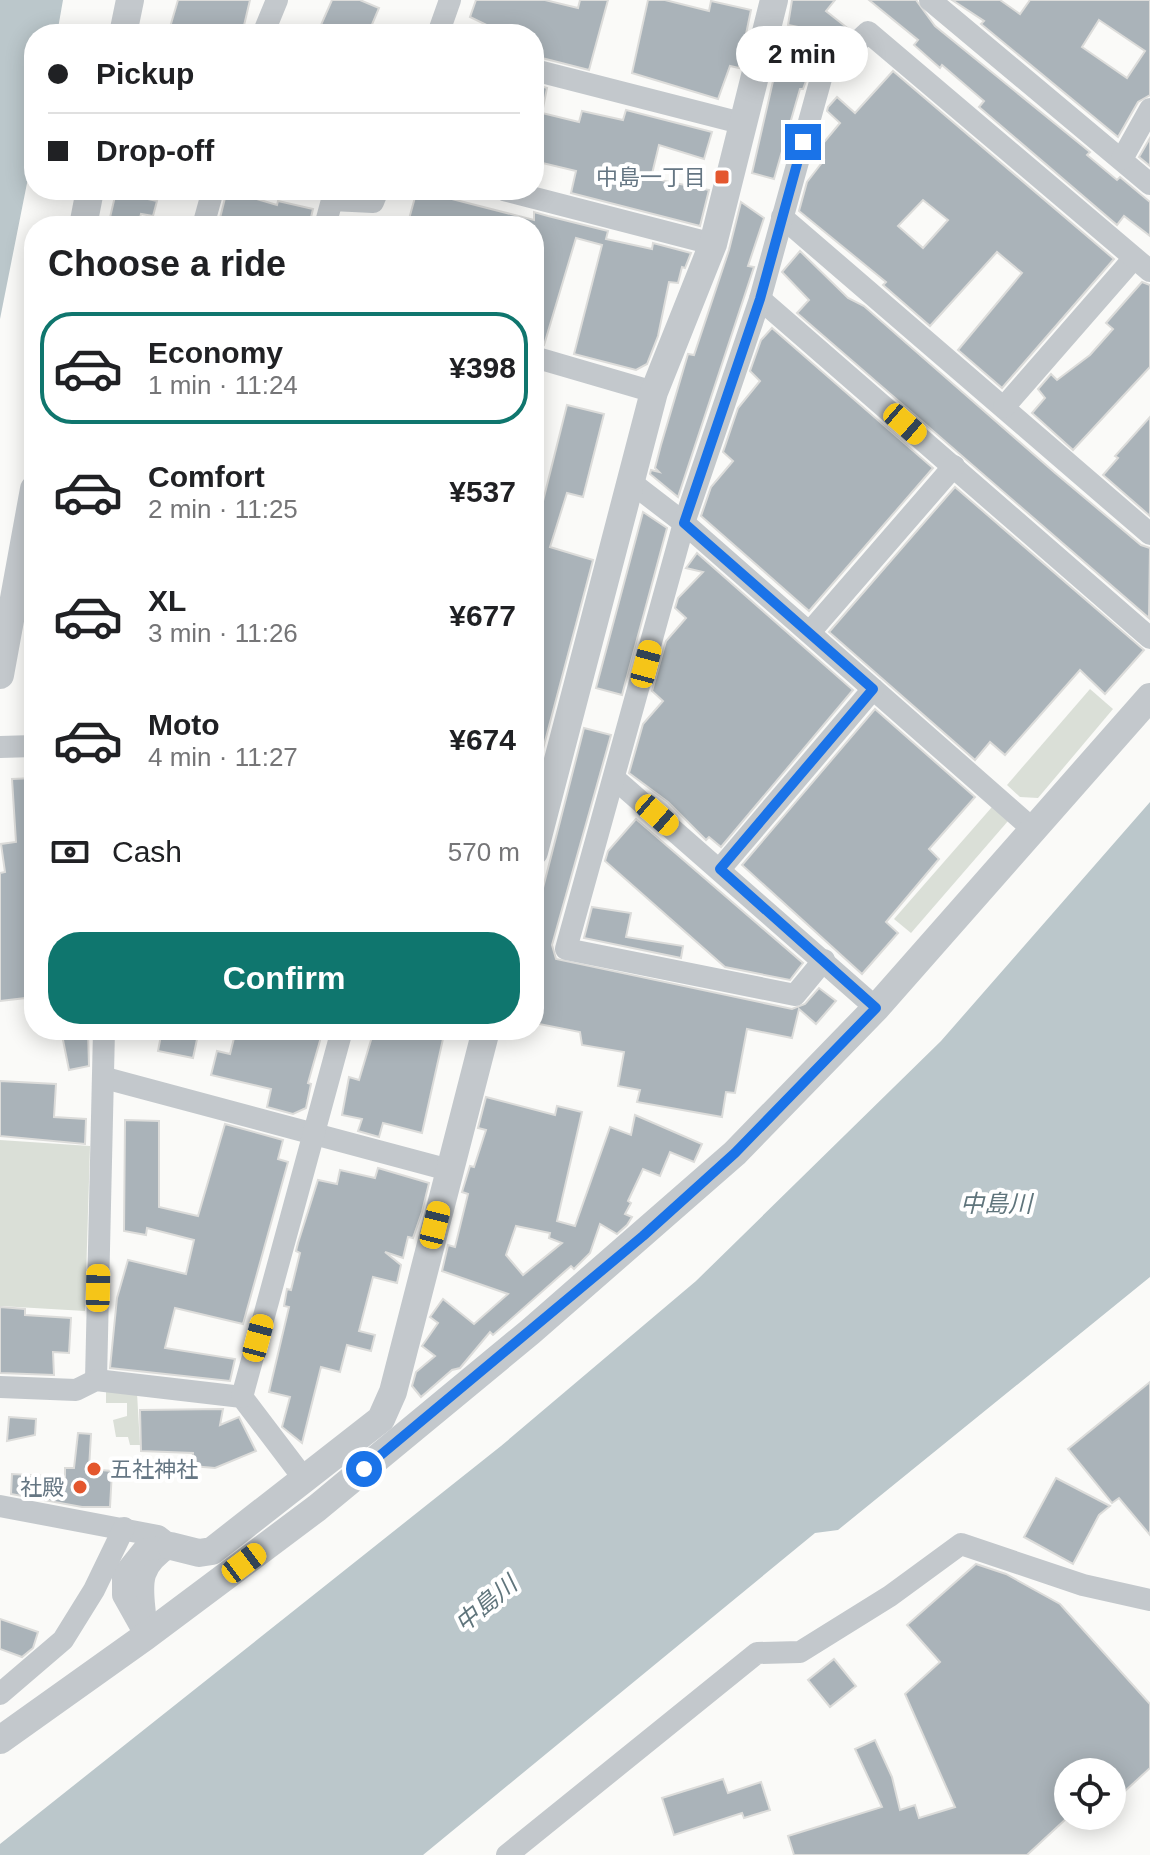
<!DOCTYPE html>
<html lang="en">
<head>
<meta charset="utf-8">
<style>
	:root { --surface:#fff; --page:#f6f6f6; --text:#202124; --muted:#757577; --line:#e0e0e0; --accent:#0f766e }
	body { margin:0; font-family:Helvetica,"Noto Sans JP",sans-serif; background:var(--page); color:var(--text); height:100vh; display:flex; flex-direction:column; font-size:30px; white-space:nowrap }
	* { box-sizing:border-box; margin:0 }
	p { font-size:26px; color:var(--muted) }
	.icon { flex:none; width:44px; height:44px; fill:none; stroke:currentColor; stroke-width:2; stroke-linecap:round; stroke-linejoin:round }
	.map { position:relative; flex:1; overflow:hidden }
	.side { position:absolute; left:24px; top:216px; width:520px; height:824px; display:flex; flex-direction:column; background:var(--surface); border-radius:32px; box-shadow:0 4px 20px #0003 }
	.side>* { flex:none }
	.guide { position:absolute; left:24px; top:24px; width:520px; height:176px; border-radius:32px; box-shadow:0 4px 20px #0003; display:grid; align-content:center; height:176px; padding:0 24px; background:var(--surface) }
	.tools { position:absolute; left:1054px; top:1758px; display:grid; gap:16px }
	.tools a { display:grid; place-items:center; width:72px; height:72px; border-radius:50%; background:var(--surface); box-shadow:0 4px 20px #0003; font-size:40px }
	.end { position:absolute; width:36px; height:36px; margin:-18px; border:10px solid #1a73e8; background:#fff; box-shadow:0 0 0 4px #fff }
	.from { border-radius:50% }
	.bubble { position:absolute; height:56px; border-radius:28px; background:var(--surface); box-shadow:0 4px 20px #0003; font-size:26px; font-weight:700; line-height:56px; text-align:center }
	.car { position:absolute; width:24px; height:48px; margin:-24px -12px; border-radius:10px; box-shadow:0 0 6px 2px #0007; background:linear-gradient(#f5c518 24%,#345 0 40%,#f5c518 0 76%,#345 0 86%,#f5c518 0) }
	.guide b { display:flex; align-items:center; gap:28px; height:76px; font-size:30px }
	.guide b+b { border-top:2px solid var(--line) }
	.guide i { width:20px; height:20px; background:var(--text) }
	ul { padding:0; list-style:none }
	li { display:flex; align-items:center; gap:24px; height:112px; margin:0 16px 12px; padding:0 8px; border:4px solid transparent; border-radius:32px }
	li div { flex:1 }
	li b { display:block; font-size:30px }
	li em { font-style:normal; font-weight:700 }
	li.current { border-color:var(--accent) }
	li>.icon { width:72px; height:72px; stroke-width:1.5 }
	h2 { padding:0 24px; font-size:36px; line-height:96px }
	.pay { display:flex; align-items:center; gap:20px; height:88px; padding:0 24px; font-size:30px }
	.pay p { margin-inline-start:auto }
	.action { display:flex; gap:16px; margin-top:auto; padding:16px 24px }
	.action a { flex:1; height:92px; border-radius:32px; background:var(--accent); color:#fff; font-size:32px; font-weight:700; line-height:92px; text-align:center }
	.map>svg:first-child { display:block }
	.green { fill:#dadfd7 }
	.water { fill:#bbc7cb }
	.building { fill:#aab3b9; stroke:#dcdcda; stroke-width:2; fill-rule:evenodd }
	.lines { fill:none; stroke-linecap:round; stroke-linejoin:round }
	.minor { stroke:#c3c8cc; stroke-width:22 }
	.tertiary { stroke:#c3c8cc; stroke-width:28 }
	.route { stroke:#1a73e8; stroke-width:10 }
	.poi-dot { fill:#e4572e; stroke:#fff; stroke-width:3 }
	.labels { text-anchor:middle; stroke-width:8; stroke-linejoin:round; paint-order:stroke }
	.poi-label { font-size:22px; fill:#657683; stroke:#fff; text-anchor:end }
	.water-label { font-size:24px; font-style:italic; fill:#60757c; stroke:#fff }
</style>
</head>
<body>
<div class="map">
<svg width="1150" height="1855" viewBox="0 0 1150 1855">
	<rect width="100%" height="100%" fill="#fafaf8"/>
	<g class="green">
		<polygon points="1090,689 1113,709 1038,798 1020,797 1007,785"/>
		<polygon points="992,807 1008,821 911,933 894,919"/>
		<polygon points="0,1140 90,1146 85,1311 0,1306"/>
		<polygon points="106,1390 137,1393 140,1445 130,1445 128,1437 116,1437 113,1420 127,1416 127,1403 106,1403"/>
	</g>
	<g class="water">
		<polygon points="0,0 63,0 57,34 34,34 34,148 0,319"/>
		<polygon points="1150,802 1150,1277 838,1530 815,1533 423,1855 0,1855 0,1844 501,1446 696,1281 941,1041"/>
	</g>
	<g class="building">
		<polygon points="178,0 250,0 242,34 168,34"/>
		<polygon points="332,0 360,0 379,8 368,34 317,34"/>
		<polygon points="476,0 545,0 578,8 580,0 608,0 589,70 534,56 534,34 505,34 470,17"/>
		<polygon points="648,0 665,0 709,11 711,1 751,10 739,68 730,66 718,99 632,73"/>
		<polygon points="792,0 835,0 826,11 850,30 820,58 804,48 818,31 788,25"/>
		<polygon points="869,0 916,0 935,26 1090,152 1087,155 1117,180 1120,177 1150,202 1150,236 1124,216 1117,225 979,107 984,101 942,65 940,68 914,45 918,40"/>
		<path d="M952 0H1000L1020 14 1030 0H1150V95L1138 102 1118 137 981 24 984 21ZM1099 20 1145 51 1127 78 1082 47Z"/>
		<polygon points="776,68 806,81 803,89 800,89 774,179 752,173"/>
		<path d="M893 71 1114 259 1002 388 958 350 1022 273 997 252 930 326 883 285 886 282 799 211 807 182 824 160 815 153 840 123 827 111 828 107 837 97 855 113ZM923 200 948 220 923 248 898 226Z"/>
		<polygon points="534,84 547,88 542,113 579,122 582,111 623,120 626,110 712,132 704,159 659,145 651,178 709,190 700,226 571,193 576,171 534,161"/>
		<polygon points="1150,138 1150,166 1139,157"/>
		<polygon points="227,190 277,205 278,201 313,209 309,226 254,226 232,219 231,226 218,226"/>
		<polygon points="417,190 534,220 534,212 548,216 608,231 606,239 652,249 653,243 691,253 685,268 682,267 678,283 669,282 658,336 647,364 636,370 574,354 602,245 576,238 544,345 534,343 534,226 431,226 409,219"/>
		<polygon points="116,192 157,201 153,216 141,214 138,226 108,226"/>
		<polygon points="741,202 764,218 748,266 754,267 678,497 650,474 651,470 659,472 655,468 661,445 688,354 694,355 729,250"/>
		<polygon points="800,251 848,298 864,306 1054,472 1141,545 1150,548 1149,618 797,313 809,300 782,272"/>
		<polygon points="1142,282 1150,285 1150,367 1073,450 1032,413 1045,398 1038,389 1051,374 1057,380 1090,355 1113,329 1106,323"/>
		<polygon points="772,328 933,468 809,611 701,516 711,487 733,461 723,452 738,408 760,381 750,371 761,340"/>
		<polygon points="567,405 604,414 583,497 567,493 550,547 593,560 539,764 534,763 534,655 542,623 534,622 534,503 542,505"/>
		<polygon points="1150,417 1150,516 1103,475 1118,458 1115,456"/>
		<polygon points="955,487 1144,650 1105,694 1080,670 1005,755 990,742 975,760 829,632"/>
		<polygon points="643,512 667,528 622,695 596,688"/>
		<polygon points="697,553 853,690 721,847 709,837 706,840 668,802 629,773 643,724 663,701 652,691 666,641 686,618 675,608 678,598 703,572 686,568"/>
		<polygon points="875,709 975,797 929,849 939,859 886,922 898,933 862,974 742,865"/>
		<polygon points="584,728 611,735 552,945 556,959 792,1009 805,1004 819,988 836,1001 816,1024 799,1009 792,1038 747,1029 735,1093 726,1092 722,1117 637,1102 640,1090 618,1086 624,1052 582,1045 580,1032 534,1023 534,923"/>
		<polygon points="34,778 30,944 34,943 34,997 0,1001 0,873 5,872 1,844 16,842 12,779"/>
		<polygon points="636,819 803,963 790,980 725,967 605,861 608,851"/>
		<polygon points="592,907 631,913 626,937 683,946 681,958 584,938"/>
		<polygon points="61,1030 88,1030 89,1066 69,1070"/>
		<polygon points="162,1030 199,1030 193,1058 158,1051"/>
		<polygon points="236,1030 323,1030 308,1083 311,1084 306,1108 293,1114 267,1107 271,1089 211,1075 217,1051 230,1054"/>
		<polygon points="374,1030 445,1030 422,1133 383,1123 379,1137 358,1131 362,1119 342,1115 349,1077 359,1080"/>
		<polygon points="0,1081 56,1084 54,1117 86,1119 85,1144 0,1136"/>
		<path d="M486 1097 555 1115 557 1106 582 1112 557 1221 575 1226 610 1127 631 1135 635 1115 702 1144 694 1162 670 1152 660 1176 643 1169 628 1201 631 1203 625 1214 632 1217 627 1225 617 1234 600 1224 590 1253 574 1269 571 1266 493 1335 490 1332 460 1368 452 1370 421 1397 412 1386 416 1372 435 1356 422 1346 438 1323 430 1317 443 1299 474 1324 508 1294 442 1271 448 1245 455 1247 468 1194 462 1192 470 1166 474 1167 486 1130 478 1128ZM516 1226 550 1233 549 1238 562 1243 523 1275 506 1255Z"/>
		<polygon points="125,1120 159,1121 159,1207 198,1216 225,1124 283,1140 278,1159 288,1162 243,1324 175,1308 165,1348 235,1359 230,1381 110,1368 117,1298 128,1260 186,1274 194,1240 147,1228 146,1235 124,1231"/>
		<polygon points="378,1168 429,1183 422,1212 413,1238 408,1237 403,1258 385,1252 401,1265 397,1283 373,1277 359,1331 375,1335 371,1351 347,1345 340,1372 321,1367 302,1443 282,1427 290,1397 269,1392 289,1307 284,1306 287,1289 291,1290 300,1253 296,1251 298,1243 318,1180 337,1184 340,1170 375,1178"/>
		<polygon points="0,1307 25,1309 25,1315 71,1318 69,1353 53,1352 54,1375 0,1373"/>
		<polygon points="1150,1382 1150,1535 1119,1498 1112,1503 1068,1449"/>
		<polygon points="223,1409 220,1425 239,1417 256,1451 215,1468 192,1466 193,1453 141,1451 140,1410"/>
		<polygon points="9,1417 36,1419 35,1435 7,1441"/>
		<polygon points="78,1433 91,1434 89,1469 112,1471 110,1507 82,1507 11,1494 12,1474 65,1477 65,1468 74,1468"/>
		<polygon points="1056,1478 1110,1506 1099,1515 1073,1564 1024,1537"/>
		<polygon points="976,1564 1006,1574 1060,1604 1150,1704 1150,1768 1112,1803 1112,1772 1068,1772 1068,1817 1027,1855 794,1855 788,1836 882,1807 855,1749 875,1740 892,1777 900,1810 915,1805 919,1818 955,1807 905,1694 940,1662 907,1625"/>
		<polygon points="0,1619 38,1632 33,1648 22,1657 0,1649"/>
		<polygon points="834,1659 856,1686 830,1707 808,1680"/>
		<polygon points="723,1779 728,1793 761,1782 770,1810 744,1818 742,1813 674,1835 662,1798"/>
	</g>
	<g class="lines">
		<g class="minor">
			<polyline points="930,0 1150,184"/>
			<polyline points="263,34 277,0"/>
			<polyline points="438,34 450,0"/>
			<polyline points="766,41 822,75"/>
			<polyline points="534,70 745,124"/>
			<polyline points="1122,159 1150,109"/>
			<polyline points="504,190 713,244"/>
			<polyline points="782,217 1150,534"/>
			<polyline points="203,226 213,190"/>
			<polyline points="325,226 332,200 373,202 378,190"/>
			<polyline points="760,299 1150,638"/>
			<polyline points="534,357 654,392"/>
			<polyline points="1004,407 1134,258"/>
			<polyline points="632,483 684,523 1035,831"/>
			<polyline points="810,632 954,466"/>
			<polyline points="0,747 34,746"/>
			<polyline points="615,779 876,1008"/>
			<polyline points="720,869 873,689"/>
			<polyline points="824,960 795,995 566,949 684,523 760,299 822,75 868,32 1150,271"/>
			<polyline points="105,1078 449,1170"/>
			<polyline points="96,1380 104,1030"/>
			<polyline points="0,1387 76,1390 96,1380 242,1397 305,1480"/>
			<polyline points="242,1397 342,1030"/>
			<polyline points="0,1506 158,1536 171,1546"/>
			<path d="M146 1627C144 1589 133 1570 171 1546"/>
			<polyline points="146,1636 123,1595 123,1575 143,1550 171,1546"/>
			<polyline points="0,1694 63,1640 94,1590 124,1528"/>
			<polyline points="507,1855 757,1653 800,1652 890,1596 961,1544 1083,1585 1150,1600"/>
		</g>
		<g class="tertiary">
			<polyline points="123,34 130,0"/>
			<polyline points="83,226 90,190"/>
			<polyline points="0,675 34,489"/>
			<polyline points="534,852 654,392 713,244 774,0"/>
			<polyline points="171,1546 199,1553 212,1551 381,1419 393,1392 486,1030"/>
			<polyline points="0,1740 146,1636 317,1508 530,1332 735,1153 876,1008 1150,697"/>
		</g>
	</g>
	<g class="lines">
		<polyline class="route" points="364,1469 643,1236 735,1153 876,1008 720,869 873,689 684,523 760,299 803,142"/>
	</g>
	<g class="poi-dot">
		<rect x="714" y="169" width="16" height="16" rx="4"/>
		<circle cx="94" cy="1469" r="8"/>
		<circle cx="80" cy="1487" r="8"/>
	</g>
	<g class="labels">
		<g class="poi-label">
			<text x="706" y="185">中島一丁目</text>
			<text x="110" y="1477" text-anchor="start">五社神社</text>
			<text x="64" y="1495">社殿</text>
		</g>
		<g class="water-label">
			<text x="996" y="1212">中島川</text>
			<text transform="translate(486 1604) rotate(-40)" y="8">中島川</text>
		</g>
	</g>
</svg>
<div class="tools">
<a><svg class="icon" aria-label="locate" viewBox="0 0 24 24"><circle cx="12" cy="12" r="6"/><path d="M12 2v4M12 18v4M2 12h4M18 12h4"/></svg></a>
</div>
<i class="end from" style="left:364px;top:1469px"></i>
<i class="end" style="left:803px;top:142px"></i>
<div class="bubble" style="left:736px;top:26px;width:132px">2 min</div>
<i class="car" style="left:905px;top:424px;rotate:131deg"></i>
<i class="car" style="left:646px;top:664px;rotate:15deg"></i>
<i class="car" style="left:657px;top:815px;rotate:131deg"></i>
<i class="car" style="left:435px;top:1225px;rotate:14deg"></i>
<i class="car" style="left:98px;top:1288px;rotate:1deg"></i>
<i class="car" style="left:258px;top:1338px;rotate:15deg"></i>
<i class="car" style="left:244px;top:1563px;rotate:53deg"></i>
<div class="guide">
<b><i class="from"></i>Pickup</b>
<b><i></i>Drop-off</b>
</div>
<section class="side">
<h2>Choose a ride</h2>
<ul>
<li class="current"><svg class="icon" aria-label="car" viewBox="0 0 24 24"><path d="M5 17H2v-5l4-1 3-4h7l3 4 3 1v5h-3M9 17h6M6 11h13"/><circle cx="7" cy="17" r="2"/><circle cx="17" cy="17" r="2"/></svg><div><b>Economy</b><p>1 min · 11:24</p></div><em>¥398</em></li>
<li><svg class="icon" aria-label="car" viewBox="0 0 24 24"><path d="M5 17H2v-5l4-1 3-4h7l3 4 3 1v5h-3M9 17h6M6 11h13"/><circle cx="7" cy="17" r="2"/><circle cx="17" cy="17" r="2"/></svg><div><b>Comfort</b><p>2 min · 11:25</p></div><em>¥537</em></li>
<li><svg class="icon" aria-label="car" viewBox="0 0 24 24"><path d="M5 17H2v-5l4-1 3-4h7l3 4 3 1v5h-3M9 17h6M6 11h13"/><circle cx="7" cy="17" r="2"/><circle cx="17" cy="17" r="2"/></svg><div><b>XL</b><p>3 min · 11:26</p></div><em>¥677</em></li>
<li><svg class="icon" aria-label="car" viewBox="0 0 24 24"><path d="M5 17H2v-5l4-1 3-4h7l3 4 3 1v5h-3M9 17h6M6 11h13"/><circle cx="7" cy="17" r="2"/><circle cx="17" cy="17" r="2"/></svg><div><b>Moto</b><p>4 min · 11:27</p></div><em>¥674</em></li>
</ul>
<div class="pay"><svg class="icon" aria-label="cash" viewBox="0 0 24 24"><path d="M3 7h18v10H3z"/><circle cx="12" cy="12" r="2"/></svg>Cash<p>570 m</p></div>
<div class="action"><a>Confirm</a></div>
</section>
</div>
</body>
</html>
